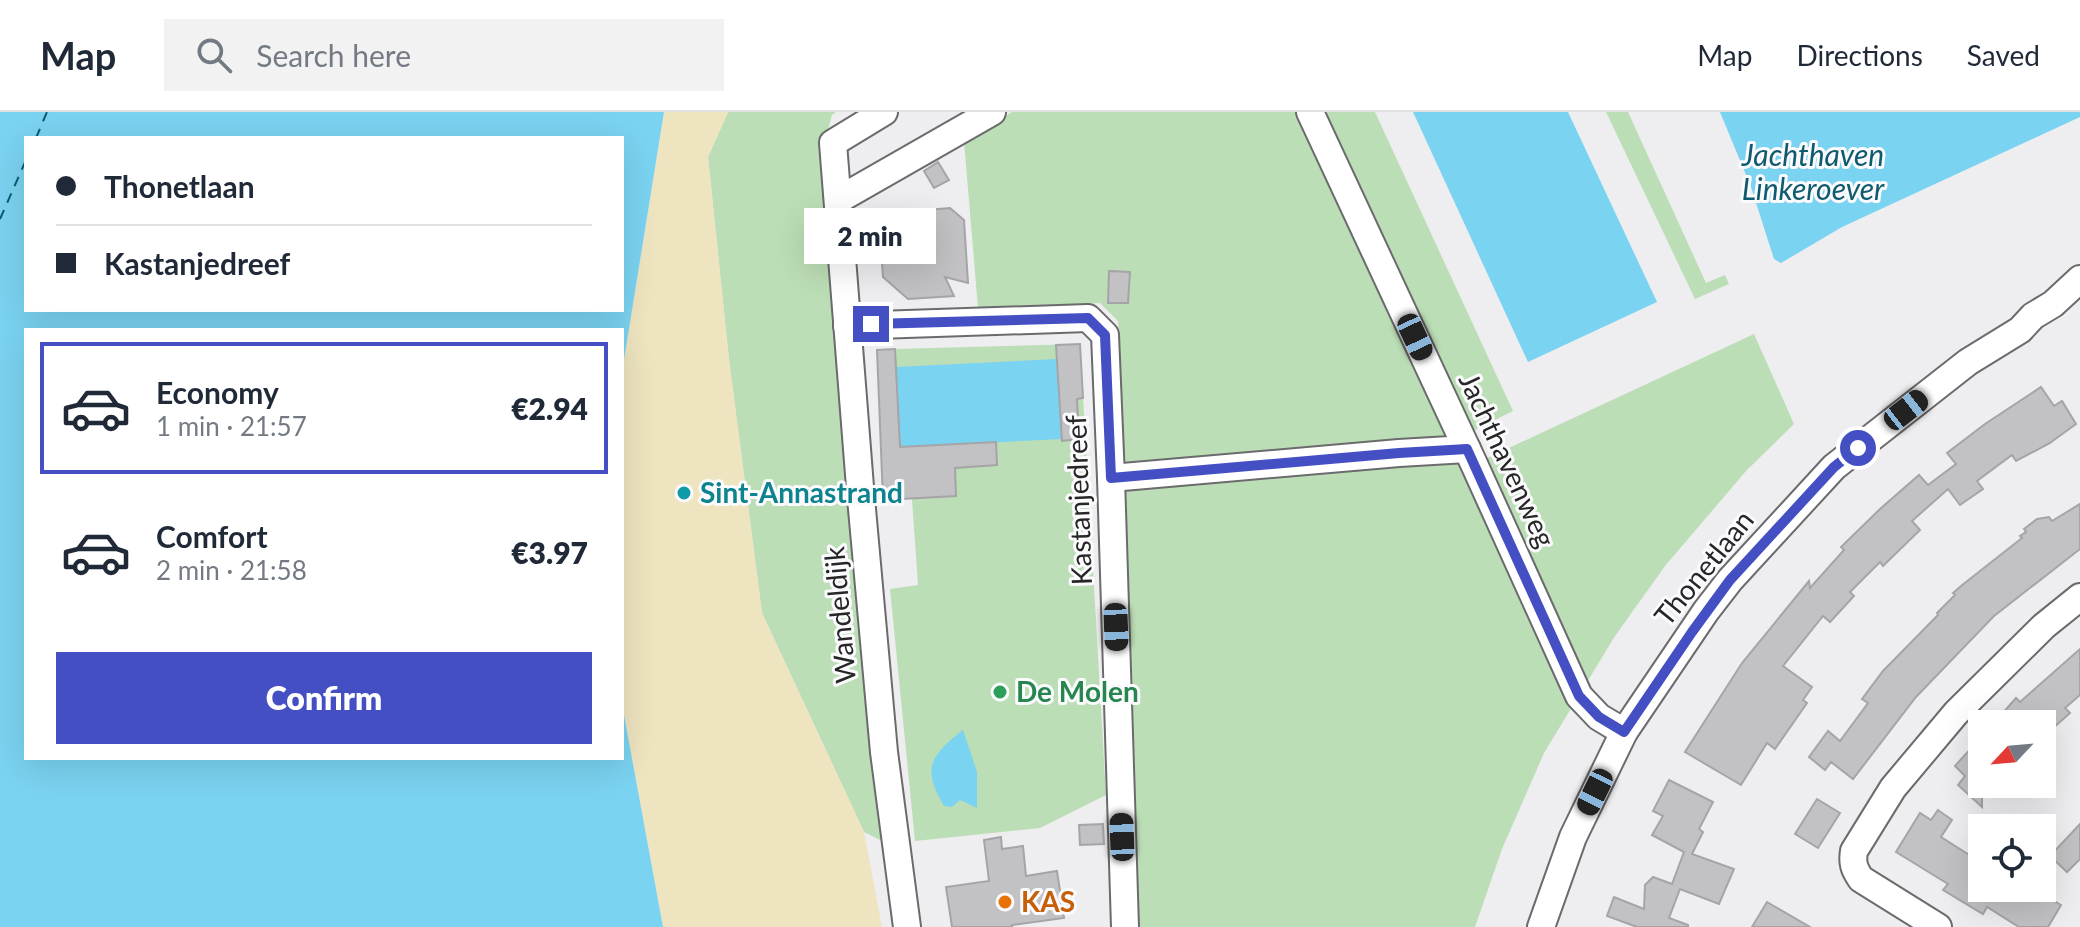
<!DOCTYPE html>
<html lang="en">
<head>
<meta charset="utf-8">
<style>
	:root { --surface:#fff; --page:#f2f2f3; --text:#1f2937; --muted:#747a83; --line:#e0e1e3; --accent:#444fc4 }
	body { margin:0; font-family:Lato,sans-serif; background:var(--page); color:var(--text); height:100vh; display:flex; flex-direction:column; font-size:30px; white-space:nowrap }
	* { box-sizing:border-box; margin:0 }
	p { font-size:26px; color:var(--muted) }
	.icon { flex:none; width:44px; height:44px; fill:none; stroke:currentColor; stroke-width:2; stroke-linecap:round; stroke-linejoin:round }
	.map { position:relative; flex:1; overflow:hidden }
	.details { position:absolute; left:24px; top:216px; width:600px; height:432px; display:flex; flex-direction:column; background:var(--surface); border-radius:0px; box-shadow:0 8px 32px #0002 }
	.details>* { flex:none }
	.guide { position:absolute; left:24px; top:24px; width:600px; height:176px; border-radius:0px; box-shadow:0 8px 32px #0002; display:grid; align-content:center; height:176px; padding:0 32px; background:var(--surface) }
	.needle { width:52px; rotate:244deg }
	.fabs { position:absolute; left:1968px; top:598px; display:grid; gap:16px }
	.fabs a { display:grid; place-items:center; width:88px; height:88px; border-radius:0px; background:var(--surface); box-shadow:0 8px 32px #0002; font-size:40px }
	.end { position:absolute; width:36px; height:36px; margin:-18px; border:10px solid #444fc4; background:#fff; box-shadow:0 0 0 4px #fff }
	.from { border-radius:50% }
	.bubble { position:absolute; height:56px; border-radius:0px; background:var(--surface); box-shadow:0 8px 32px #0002; font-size:26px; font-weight:800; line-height:56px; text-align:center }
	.car { position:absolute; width:24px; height:48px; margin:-24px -12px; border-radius:10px; box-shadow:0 0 6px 2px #0007; background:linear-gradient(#222 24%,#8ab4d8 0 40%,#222 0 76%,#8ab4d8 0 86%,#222 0) }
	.guide b { display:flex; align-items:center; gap:28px; height:76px; font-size:30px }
	.guide b+b { border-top:2px solid var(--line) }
	.guide i { width:20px; height:20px; background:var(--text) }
	ul { padding:14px 0 0; list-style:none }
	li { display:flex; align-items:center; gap:24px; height:132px; margin:0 16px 12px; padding:0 16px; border:4px solid transparent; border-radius:0px }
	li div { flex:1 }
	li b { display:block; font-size:30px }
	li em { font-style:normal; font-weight:800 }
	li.active { border-color:var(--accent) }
	li>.icon { width:72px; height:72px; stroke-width:1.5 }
	.action { display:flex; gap:16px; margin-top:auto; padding:16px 32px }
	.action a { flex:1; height:92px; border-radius:0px; background:var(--accent); color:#fff; font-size:32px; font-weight:800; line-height:92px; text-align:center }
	header { display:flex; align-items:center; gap:48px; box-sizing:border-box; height:112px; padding:0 40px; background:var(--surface); border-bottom:2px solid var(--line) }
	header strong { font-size:38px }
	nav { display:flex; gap:44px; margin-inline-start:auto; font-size:28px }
	.search { width:560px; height:72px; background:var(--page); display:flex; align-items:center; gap:20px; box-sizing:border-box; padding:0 28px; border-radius:0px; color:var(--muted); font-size:30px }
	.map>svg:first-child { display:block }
	.green { fill:#bcdeb6 }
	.sand { fill:#eee4bf }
	.water { fill:#7ad3f1; fill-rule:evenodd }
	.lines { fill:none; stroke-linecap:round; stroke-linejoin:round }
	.ferry { stroke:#0e5a6e; stroke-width:2; stroke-dasharray:10 8; stroke-linecap:butt }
	.building { fill:#c2c1c4; stroke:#a5a4a7; stroke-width:2 }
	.minor-casing { stroke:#6b6a6d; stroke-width:30 }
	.minor { stroke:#fff; stroke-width:26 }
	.route { stroke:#444fc4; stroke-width:10 }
	.culture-dot { fill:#0f9aa8; stroke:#fbfafd; stroke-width:3 }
	.leisure-dot { fill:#2e9e5b; stroke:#fbfafd; stroke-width:3 }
	.food-dot { fill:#e8710a; stroke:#fbfafd; stroke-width:3 }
	.labels { text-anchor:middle; stroke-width:6; stroke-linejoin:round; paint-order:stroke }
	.street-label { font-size:28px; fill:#272627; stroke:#fbfafd }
	.culture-label { font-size:28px; font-weight:bold; fill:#0d838f; stroke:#fbfafd; text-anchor:start }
	.leisure-label { font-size:28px; font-weight:bold; fill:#27864d; stroke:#fbfafd; text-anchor:start }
	.food-label { font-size:28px; font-weight:bold; fill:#c56008; stroke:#fbfafd; text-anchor:start }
	.water-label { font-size:30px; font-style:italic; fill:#0e5a6e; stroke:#fbfafd }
</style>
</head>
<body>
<header>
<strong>Map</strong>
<div class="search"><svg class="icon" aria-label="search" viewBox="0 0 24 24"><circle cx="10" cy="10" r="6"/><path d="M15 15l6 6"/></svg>Search here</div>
<nav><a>Map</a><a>Directions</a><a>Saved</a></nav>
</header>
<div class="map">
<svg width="2080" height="815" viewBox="0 0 2080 815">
	<rect width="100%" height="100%" fill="#eeedf0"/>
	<g class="green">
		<polygon points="728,0 836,0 832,3 825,28 884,730 864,720 762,501 729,248 708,45"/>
		<polygon points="1012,0 1299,0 1445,320 1470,320 1323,0 1375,0 1513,299 1471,320 1485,347 1754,222 1794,312 1746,359 1665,454 1615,524 1544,641 1502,737 1475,815 1133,815 1124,348 1118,209 1100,191 978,196 964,29"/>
		<polygon points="1606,0 1628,0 1706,171 1725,163 1729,172 1695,187"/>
		<polygon points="1080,232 1106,683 1040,716 915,729 890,477 918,473 912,387 883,388 882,349 895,237"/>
	</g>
	<polygon class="sand" points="664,0 728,0 708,45 729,248 762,501 864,720 882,815 663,815 622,592 622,260"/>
	<g class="water">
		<path d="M0 0H664L622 260V218H26V646H622V592L663 815H0ZM26 26H622V198H26Z"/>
		<polygon points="1413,0 1568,0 1657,190 1528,250"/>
		<polygon points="1720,0 2080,0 2080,5 1842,115 1781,151 1774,147 1751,75"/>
		<polygon points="1057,247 1062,327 900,335 896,255"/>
		<path d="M963 618 977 660V696L960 688 952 695 944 694C921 656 931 643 963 618Z"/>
	</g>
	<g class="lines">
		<g class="ferry">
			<polyline points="36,26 47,0"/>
			<polyline points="0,107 26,48"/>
		</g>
	</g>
	<g class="building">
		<polygon points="938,50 949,68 934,76 924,59"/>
		<polygon points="950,96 964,108 968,171 945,165 954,184 908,187 883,165 880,125 902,100"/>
		<polygon points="1109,159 1130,160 1128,191 1108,191"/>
		<polygon points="1080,232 1083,286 1077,287 1079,327 1062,329 1056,233"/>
		<polygon points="895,237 900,335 996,330 997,353 955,356 956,384 883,388 877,238"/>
		<polygon points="2041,275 2054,294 2062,289 2076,312 2050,331 2016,349 2012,343 1977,369 1983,377 1960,393 1948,377 1912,409 1920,418 1883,454 1880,450 1850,480 1854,484 1830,510 1823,504 1783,554 1812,575 1803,588 1807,591 1775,637 1767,631 1741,673 1685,640 1742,551 1809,469 1810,476 1844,438 1841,435 1880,397 1919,363 1928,373 1956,352 1947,341 1985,312"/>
		<polygon points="2080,392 2080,437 1994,504 1916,585 1853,667 1831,650 1825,658 1809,645 1828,619 1840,629 1868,591 1862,587 1883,559 1938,503 1937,501 1955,483 1953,481 1961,474 2022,426 2020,424 2026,420 2024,417 2037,407 2049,405 2052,409"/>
		<polygon points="2080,537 2080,583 2065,596 2070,601 2042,626 2042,608 2039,612 1993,612 2016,586 2020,590"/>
		<polygon points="1982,624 1982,695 1958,673 1965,664 1955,654"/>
		<polygon points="1669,668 1713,690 1699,717 1703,720 1692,742 1734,757 1719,792 1680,777 1669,806 1688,813 1688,815 1637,815 1607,804 1614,785 1644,797 1645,773 1653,765 1672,772 1684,740 1652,723 1663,704 1653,699"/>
		<polygon points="1817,687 1840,701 1818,736 1795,722"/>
		<polygon points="1938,698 1952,708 1941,725 1982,751 1982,776 2032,776 2061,793 2048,815 2019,815 1987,795 1983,802 1943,778 1948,772 1896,740 1920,701 1931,708"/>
		<polygon points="1103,712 1104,732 1080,733 1079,713"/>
		<polygon points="2080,712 2080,747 2067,760 2050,744"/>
		<polygon points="1001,725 1002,737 1023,734 1026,764 1057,759 1064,806 1012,813 1012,815 952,815 946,775 989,769 984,728"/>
		<polygon points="1767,790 1810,815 1752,815"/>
	</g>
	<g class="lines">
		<g class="minor-casing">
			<g id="minor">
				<polyline points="884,0 833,31 860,375 884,640 907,815"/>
				<polyline points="1310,0 1474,352 1579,584 1599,605 1624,620"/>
				<polyline points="838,88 992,0"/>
				<polyline points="847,214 1088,206 1105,223 1111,366 1125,815"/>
				<polyline points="1111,366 1399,341 1467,337"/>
				<polyline points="1541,815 1573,725 1624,620 1706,499 1730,468 1834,355 1968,250 2020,218 2033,204 2053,192 2080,167"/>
				<path d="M1938 815 1861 767C1854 757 1852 751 1854 739L1893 676 1956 601 2044 514 2080 485"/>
			</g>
		</g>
		<use href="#minor" class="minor"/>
	</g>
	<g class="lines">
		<polyline class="route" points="871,212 1088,206 1105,223 1111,366 1399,341 1467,337 1579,584 1599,605 1624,620 1692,520 1730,468 1834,355 1858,336"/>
	</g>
	<circle class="culture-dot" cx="684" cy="381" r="8"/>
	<circle class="leisure-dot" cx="1000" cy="580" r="8"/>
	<circle class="food-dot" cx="1005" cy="790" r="8"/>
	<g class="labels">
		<g class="street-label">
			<text transform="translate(1507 348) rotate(65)" y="10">Jachthavenweg</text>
			<text transform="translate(1079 388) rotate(-92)" y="10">Kastanjedreef</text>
			<text transform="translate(1704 456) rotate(-51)" y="10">Thonetlaan</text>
			<text transform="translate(840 503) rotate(-95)" y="10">Wandeldijk</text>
		</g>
		<g class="culture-label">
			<text x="700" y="391">Sint-Annastrand</text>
		</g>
		<g class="leisure-label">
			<text x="1016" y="590">De Molen</text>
		</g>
		<g class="food-label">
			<text x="1021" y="800">KAS</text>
		</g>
		<g class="water-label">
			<text x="1813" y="54">Jachthaven<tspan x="1813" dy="34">Linkeroever</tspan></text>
		</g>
	</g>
</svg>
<div class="fabs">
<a><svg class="needle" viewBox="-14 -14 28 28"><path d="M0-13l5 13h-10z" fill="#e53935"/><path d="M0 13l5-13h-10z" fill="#747a83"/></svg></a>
<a><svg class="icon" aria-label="locate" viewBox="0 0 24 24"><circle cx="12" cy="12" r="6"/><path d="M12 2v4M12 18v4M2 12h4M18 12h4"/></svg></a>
</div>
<i class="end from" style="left:1858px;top:336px"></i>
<i class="end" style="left:871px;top:212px"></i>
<div class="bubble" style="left:804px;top:96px;width:132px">2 min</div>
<i class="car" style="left:1415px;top:225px;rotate:155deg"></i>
<i class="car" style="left:1906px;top:298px;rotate:52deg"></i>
<i class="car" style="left:1116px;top:515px;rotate:178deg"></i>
<i class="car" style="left:1595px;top:680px;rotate:206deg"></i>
<i class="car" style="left:1122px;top:725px;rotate:358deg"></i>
<div class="guide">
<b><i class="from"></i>Thonetlaan</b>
<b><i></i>Kastanjedreef</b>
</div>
<section class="details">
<ul>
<li class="active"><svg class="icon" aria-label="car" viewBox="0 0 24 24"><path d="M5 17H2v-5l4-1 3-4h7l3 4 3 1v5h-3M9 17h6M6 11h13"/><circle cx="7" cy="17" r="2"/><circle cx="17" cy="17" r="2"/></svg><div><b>Economy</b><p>1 min · 21:57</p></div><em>€2.94</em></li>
<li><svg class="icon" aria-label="car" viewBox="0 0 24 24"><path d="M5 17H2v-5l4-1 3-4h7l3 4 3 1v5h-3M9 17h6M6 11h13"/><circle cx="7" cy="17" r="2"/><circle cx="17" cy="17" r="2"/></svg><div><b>Comfort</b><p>2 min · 21:58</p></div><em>€3.97</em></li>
</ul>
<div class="action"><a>Confirm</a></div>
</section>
</div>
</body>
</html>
